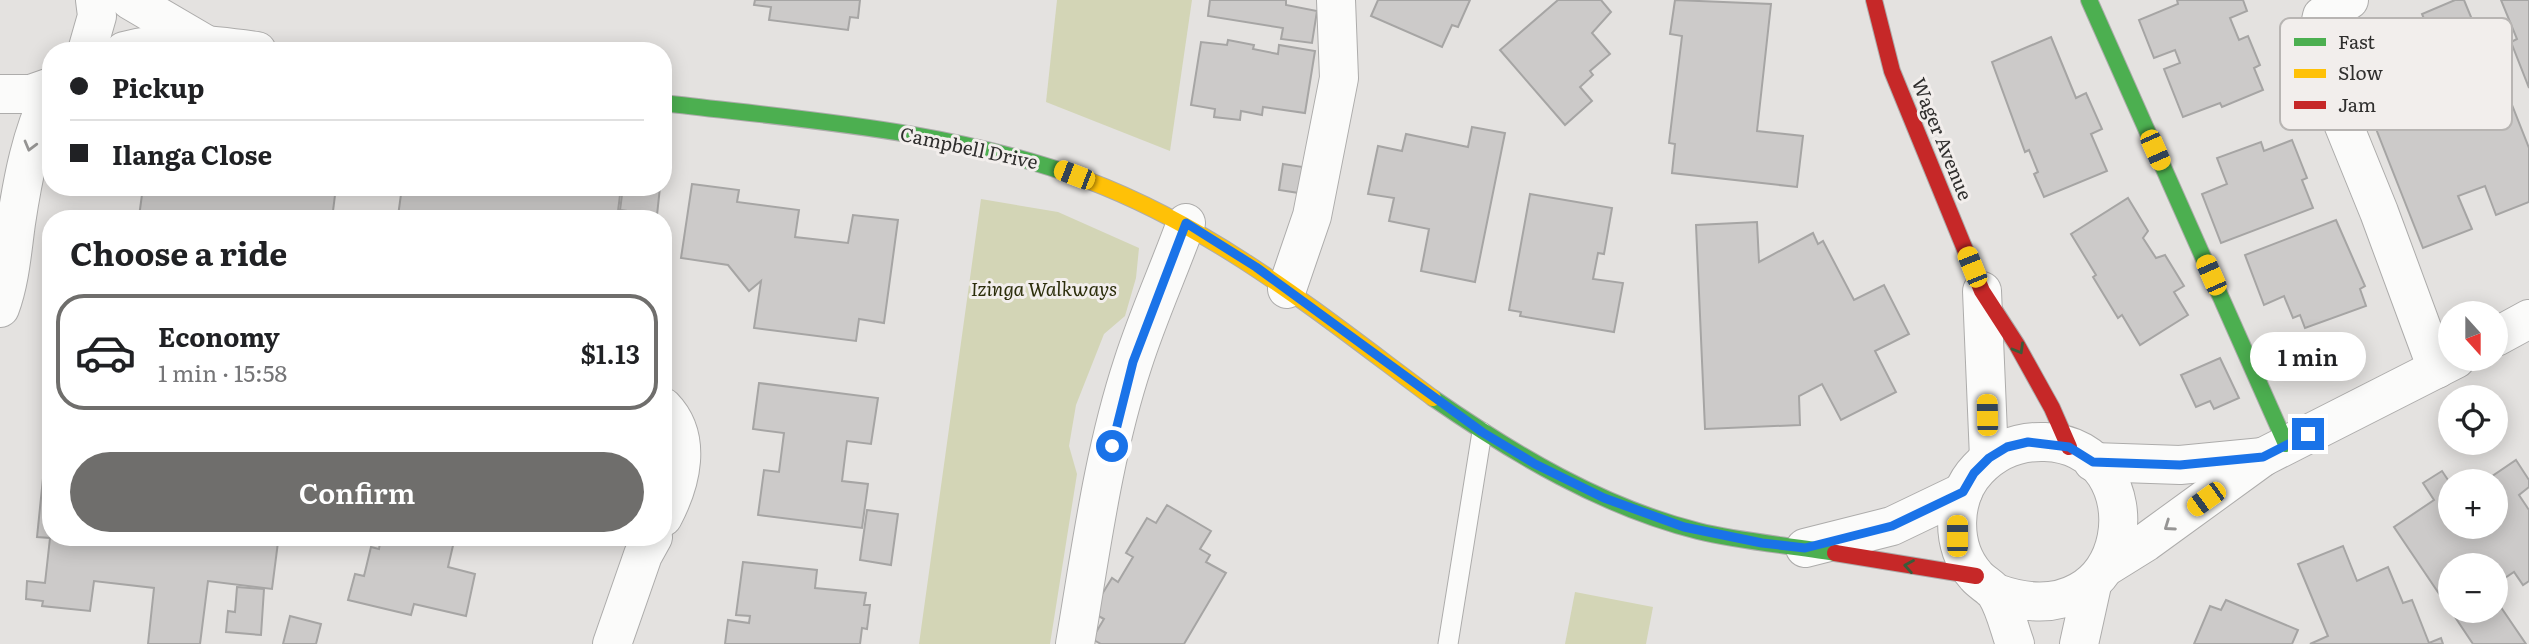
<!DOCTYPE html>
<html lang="en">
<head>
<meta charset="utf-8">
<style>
	:root { --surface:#fff; --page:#f2f2f2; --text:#202124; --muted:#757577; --line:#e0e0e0; --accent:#6f6e6c }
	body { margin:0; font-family:Literata,serif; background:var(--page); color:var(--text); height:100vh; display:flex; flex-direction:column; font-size:26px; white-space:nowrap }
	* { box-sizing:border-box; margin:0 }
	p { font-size:23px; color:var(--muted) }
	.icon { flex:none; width:38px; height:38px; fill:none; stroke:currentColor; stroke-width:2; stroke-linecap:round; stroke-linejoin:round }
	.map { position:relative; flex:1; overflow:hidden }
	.drawer { position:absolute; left:42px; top:210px; width:630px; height:336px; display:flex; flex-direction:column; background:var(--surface); border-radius:28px; box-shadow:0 4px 18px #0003 }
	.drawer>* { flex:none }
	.top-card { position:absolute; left:42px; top:42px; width:630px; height:154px; border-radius:28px; box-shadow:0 4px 18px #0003; display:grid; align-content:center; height:154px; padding:0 28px; background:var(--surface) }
	.needle { width:46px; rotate:159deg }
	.controls { position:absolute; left:2438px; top:301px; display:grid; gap:14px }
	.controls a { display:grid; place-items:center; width:70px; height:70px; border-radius:50%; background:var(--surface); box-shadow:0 4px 18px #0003; font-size:35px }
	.end { position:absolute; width:32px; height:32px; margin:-16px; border:9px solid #1a73e8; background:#fff; box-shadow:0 0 0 4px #fff }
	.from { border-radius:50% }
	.bubble { position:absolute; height:49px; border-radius:24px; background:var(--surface); box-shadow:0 4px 18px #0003; font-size:23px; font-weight:600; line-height:49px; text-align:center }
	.car { position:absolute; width:21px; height:42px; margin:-21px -10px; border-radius:9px; box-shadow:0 0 5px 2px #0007; background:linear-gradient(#f5c518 24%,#345 0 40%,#f5c518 0 76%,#345 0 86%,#f5c518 0) }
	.top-card b { display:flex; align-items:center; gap:24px; height:66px; font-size:26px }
	.top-card b+b { border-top:2px solid var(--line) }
	.top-card i { width:18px; height:18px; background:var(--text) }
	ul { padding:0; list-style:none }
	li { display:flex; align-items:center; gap:21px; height:116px; margin:0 14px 10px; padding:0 14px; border:4px solid var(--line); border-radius:28px }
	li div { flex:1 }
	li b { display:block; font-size:26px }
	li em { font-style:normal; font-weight:600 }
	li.on { border-color:var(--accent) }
	li>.icon { width:63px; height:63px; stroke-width:1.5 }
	h2 { padding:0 28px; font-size:32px; line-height:84px }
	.cta { display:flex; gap:14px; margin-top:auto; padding:14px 28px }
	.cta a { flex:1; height:80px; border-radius:42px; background:var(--accent); color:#fff; font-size:28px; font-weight:600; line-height:80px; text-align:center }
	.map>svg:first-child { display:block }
	.green { fill:#d3d5b6 }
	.building { fill:#cccac9; stroke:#a6a5a4; stroke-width:2 }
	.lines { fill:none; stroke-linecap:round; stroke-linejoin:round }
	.lane-casing { stroke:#adacab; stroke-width:21 }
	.street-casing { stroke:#adacab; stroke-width:40 }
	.fast-casing { stroke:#adacab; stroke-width:18 }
	.slow-casing { stroke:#adacab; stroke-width:18 }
	.jam-casing { stroke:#adacab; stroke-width:18 }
	.lane { stroke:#fbfbfa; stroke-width:19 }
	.street { stroke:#fbfbfa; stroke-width:38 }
	.fast { stroke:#4caf50; stroke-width:16 }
	.slow { stroke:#ffc107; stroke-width:16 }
	.jam { stroke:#c62828; stroke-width:16 }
	.oneway { stroke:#969594 }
	.oneway2 { stroke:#3a5c3a }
	.route { stroke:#1a73e8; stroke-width:9 }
	.labels { text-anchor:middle; stroke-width:6; stroke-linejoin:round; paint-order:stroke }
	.street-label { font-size:19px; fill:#302f2e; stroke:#f2eeec }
	.park-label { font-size:19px; font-style:italic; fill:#2b2d0a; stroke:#f2eeec }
	.key { fill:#f2eeec; stroke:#b8b5b3; stroke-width:2 }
	.key-label { font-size:19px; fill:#302f2e }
</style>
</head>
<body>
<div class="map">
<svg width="2529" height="644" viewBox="0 0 2529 644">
	<rect width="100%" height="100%" fill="#e4e2e0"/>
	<g class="green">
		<polygon points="1057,0 1192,0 1170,151 1046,102"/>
		<polygon points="981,199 1058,212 1139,248 1136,278 1125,316 1104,334 1076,405 1069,446 1077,474 1050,644 919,644"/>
		<polygon points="1575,592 1653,607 1646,644 1565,644"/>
	</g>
	<g class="building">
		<polygon points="755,0 860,0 858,18 850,17 848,30 769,20 771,7 754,5"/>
		<polygon points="1210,0 1286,0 1286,5 1317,11 1312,43 1281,39 1283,28 1208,16"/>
		<polygon points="1378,0 1470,0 1458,27 1452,25 1442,47 1371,16"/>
		<polygon points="1558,0 1601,0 1611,12 1592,33 1610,54 1590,71 1593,75 1580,87 1592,101 1565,125 1500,50"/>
		<polygon points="1675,0 1771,4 1757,131 1803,136 1797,187 1672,173 1675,144 1669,143 1682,36 1670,34"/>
		<polygon points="2177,0 2243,0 2247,11 2230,18 2239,40 2248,36 2260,65 2254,68 2263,90 2222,107 2220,103 2183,117 2164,69 2180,63 2175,50 2154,58 2139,20 2178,4"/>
		<polygon points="2455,0 2464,0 2478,34 2437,51 2422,14"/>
		<polygon points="2501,0 2529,0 2529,88 2511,42 2517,39"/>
		<polygon points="2051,37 2076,98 2086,93 2102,129 2091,134 2107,171 2044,197 2034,174 2038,172 2029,150 2025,152 1992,62"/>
		<polygon points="1228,40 1254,45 1253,49 1278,54 1279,45 1315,51 1305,113 1263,107 1262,115 1241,111 1240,120 1214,117 1215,109 1191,105 1201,42 1227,45"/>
		<polygon points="2425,50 2441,90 2497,67 2529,148 2529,202 2496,215 2485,186 2458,196 2472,229 2423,248 2356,78"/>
		<polygon points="1472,127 1505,133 1475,282 1421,271 1429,229 1389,221 1394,198 1368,194 1378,146 1402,151 1406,134 1468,147"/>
		<polygon points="2292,140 2307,178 2302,180 2313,208 2221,243 2202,194 2227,184 2217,158 2261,142 2264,151"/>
		<polygon points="1283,164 1303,167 1299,193 1279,190"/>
		<polygon points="692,184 739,190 737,202 799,210 795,237 848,243 853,215 898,220 884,323 859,319 856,341 754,328 761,281 749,291 728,265 681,258"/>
		<polygon points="143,187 336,187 332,219 118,219 119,215 139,217"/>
		<polygon points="402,187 621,187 617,219 424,219 398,216"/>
		<polygon points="623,187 660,187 657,215 620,210"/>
		<polygon points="1530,194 1612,208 1604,254 1598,253 1593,279 1623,283 1614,332 1520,316 1521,312 1509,310"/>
		<polygon points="2128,198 2148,231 2143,238 2156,258 2165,255 2184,286 2174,292 2188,315 2140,345 2122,315 2118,318 2093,277 2096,275 2071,234"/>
		<polygon points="2336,220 2365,286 2360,289 2366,306 2305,328 2300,315 2293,318 2284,296 2264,305 2245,255"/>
		<polygon points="1757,222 1759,262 1813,233 1818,244 1823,241 1854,300 1884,285 1909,334 1875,351 1896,392 1841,420 1822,384 1799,396 1800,425 1705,429 1696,225"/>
		<polygon points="2220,358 2239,398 2214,409 2210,401 2196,407 2181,375"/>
		<polygon points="759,383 878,398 871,444 847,441 842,481 868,484 862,528 758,515 764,470 779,472 784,433 753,429"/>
		<polygon points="45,459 51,459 51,537 289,537 288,544 278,542 272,589 208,581 200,644 148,644 154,588 94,581 90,611 42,606 43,601 26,599 27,581 45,583 50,538 37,537"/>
		<polygon points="2516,460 2529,480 2529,487 2519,495 2529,510 2529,581 2523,585 2514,572 2496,584 2496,565 2450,565 2450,610 2394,527 2434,500 2423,483 2442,471 2450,483 2450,527 2496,527 2496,481 2485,481"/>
		<polygon points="1167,505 1211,531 1200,549 1210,555 1206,562 1226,573 1184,644 1101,644 1092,639 1104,619 1091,612 1112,578 1118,582 1133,557 1126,553 1147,518 1156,523"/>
		<polygon points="867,510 898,514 891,565 860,560"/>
		<polygon points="381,537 455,537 448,567 475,574 466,616 414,604 411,615 348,600 355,574 364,576 371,547 379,549"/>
		<polygon points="2343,546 2357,581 2388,567 2403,603 2412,600 2429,643 2441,638 2443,644 2310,644 2328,636 2298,564"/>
		<polygon points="743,562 817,570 815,588 866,593 864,605 870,605 867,629 862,628 860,644 725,644 728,620 749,623 750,616 736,615"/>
		<polygon points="237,587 264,589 261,635 226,632 228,611 235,612"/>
		<polygon points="2226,600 2298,630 2292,644 2194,644 2210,606 2221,610"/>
		<polygon points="2496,600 2526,644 2473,644 2451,611 2496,611"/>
		<polygon points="290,616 321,624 316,644 283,644"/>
	</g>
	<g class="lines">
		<g class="lane-casing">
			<polyline id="lane" points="1448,644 1482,432"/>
		</g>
		<g class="street-casing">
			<g id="street">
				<polyline points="130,0 205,44"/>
				<polyline points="2349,0 2322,16 2314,52 2379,212 2437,369"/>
				<polyline points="87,51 97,16 95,0"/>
				<path d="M124 51C168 39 213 45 257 51"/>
				<polyline points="0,94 31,94 51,87"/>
				<polyline points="1287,289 1312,216 1339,78 1336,0"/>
				<polyline points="1982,291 1989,458"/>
				<path d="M0 308C10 281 12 252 16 223 23 177 31 135 51 93"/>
				<polyline points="2496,337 2529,319"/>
				<path d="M663 407C693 438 681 483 663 517"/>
				<polyline points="2093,462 2180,465 2263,457"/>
				<polyline points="1805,548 1892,526 1963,492"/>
				<polyline points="2109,565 2146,542 2263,457 2456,359"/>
				<path d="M1996 593C2138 644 2159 446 2045 442 2018 441 1996 450 1978 469 1951 497 1950 547 1976 576 1982 583 1991 587 1996 594 2005 608 2009 628 2015 644"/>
				<polyline points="612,644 643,555 653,537"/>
				<path d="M1075 644C1091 550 1103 454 1133 363 1148 316 1169 270 1186 223"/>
				<polyline points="2079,644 2092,585"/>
			</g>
		</g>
		<g class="fast-casing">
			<g id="fast">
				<polyline points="2089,0 2286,444"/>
				<path d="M663 103C804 120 953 130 1087 180"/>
				<path d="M1433 398C1514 454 1602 507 1698 531 1743 542 1789 545 1835 553"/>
			</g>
		</g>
		<g class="slow-casing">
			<path id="slow" d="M1087 180C1219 230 1321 315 1433 398"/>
		</g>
		<g class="jam-casing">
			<g id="jam">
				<polyline points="1874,0 1892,71 1982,291 2017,345 2052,408 2069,447"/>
				<polyline points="1835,553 1976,576"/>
			</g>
		</g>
		<use href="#lane" class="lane"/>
		<use href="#street" class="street"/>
		<use href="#fast" class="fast"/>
		<use href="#slow" class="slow"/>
		<use href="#jam" class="jam"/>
	</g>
	<defs><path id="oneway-chevron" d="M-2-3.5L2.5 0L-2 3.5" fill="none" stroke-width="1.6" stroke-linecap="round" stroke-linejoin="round" transform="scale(1.75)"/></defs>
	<g class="oneway">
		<use href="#oneway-chevron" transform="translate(30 146) rotate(105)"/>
		<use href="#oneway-chevron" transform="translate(2169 526) rotate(145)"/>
	</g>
	<g class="oneway2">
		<use href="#oneway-chevron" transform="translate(2019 349) rotate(60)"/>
		<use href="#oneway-chevron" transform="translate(1909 566) rotate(-170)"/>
	</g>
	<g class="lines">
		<polyline class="route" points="1112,446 1133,362 1186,223 1256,267 1482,432 1535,464 1604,498 1684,527 1762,543 1805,548 1892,526 1963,492 1974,473 1989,458 2007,447 2028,442 2069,447 2093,462 2180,465 2263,457 2308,434"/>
	</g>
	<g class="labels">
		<g class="street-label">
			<text transform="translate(1942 139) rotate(68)" y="7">Wager Avenue</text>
			<text transform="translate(969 148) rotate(12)" y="7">Campbell Drive</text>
		</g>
		<g class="park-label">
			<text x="1044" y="296">Izinga Walkways</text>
		</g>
	</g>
	<rect x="2280" y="18" width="232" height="112" rx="10" class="key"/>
	<rect x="2294" y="38" width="32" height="8" fill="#4caf50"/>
	<rect x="2294" y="69" width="32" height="9" fill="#ffc107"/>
	<rect x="2294" y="101" width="32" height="8" fill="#c62828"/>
	<g class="key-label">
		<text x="2338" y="49">Fast</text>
		<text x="2338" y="80">Slow</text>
		<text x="2338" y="112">Jam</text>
	</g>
</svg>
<div class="controls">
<a><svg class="needle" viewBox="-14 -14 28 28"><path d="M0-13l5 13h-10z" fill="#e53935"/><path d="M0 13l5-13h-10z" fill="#757577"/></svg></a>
<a><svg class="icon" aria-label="locate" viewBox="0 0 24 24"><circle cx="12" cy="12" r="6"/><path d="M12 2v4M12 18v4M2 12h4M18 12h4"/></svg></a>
<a>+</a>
<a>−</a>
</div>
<i class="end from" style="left:1112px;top:446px"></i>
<i class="end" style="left:2308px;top:434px"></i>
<div class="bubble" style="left:2250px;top:332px;width:116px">1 min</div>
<i class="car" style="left:2155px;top:150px;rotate:156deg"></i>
<i class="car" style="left:1074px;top:175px;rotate:291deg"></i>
<i class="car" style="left:1972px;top:267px;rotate:338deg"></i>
<i class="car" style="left:2211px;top:275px;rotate:336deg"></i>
<i class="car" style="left:1987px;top:415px;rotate:359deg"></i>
<i class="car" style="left:2206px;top:499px;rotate:234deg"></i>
<i class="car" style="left:1957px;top:536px;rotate:0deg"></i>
<div class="top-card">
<b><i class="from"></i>Pickup</b>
<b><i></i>Ilanga Close</b>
</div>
<section class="drawer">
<h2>Choose a ride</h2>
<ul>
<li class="on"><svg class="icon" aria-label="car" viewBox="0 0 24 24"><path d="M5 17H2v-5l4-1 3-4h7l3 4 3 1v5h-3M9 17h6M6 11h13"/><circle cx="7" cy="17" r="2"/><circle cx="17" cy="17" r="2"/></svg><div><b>Economy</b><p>1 min · 15:58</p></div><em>$1.13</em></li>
</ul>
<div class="cta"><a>Confirm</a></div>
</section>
</div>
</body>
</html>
